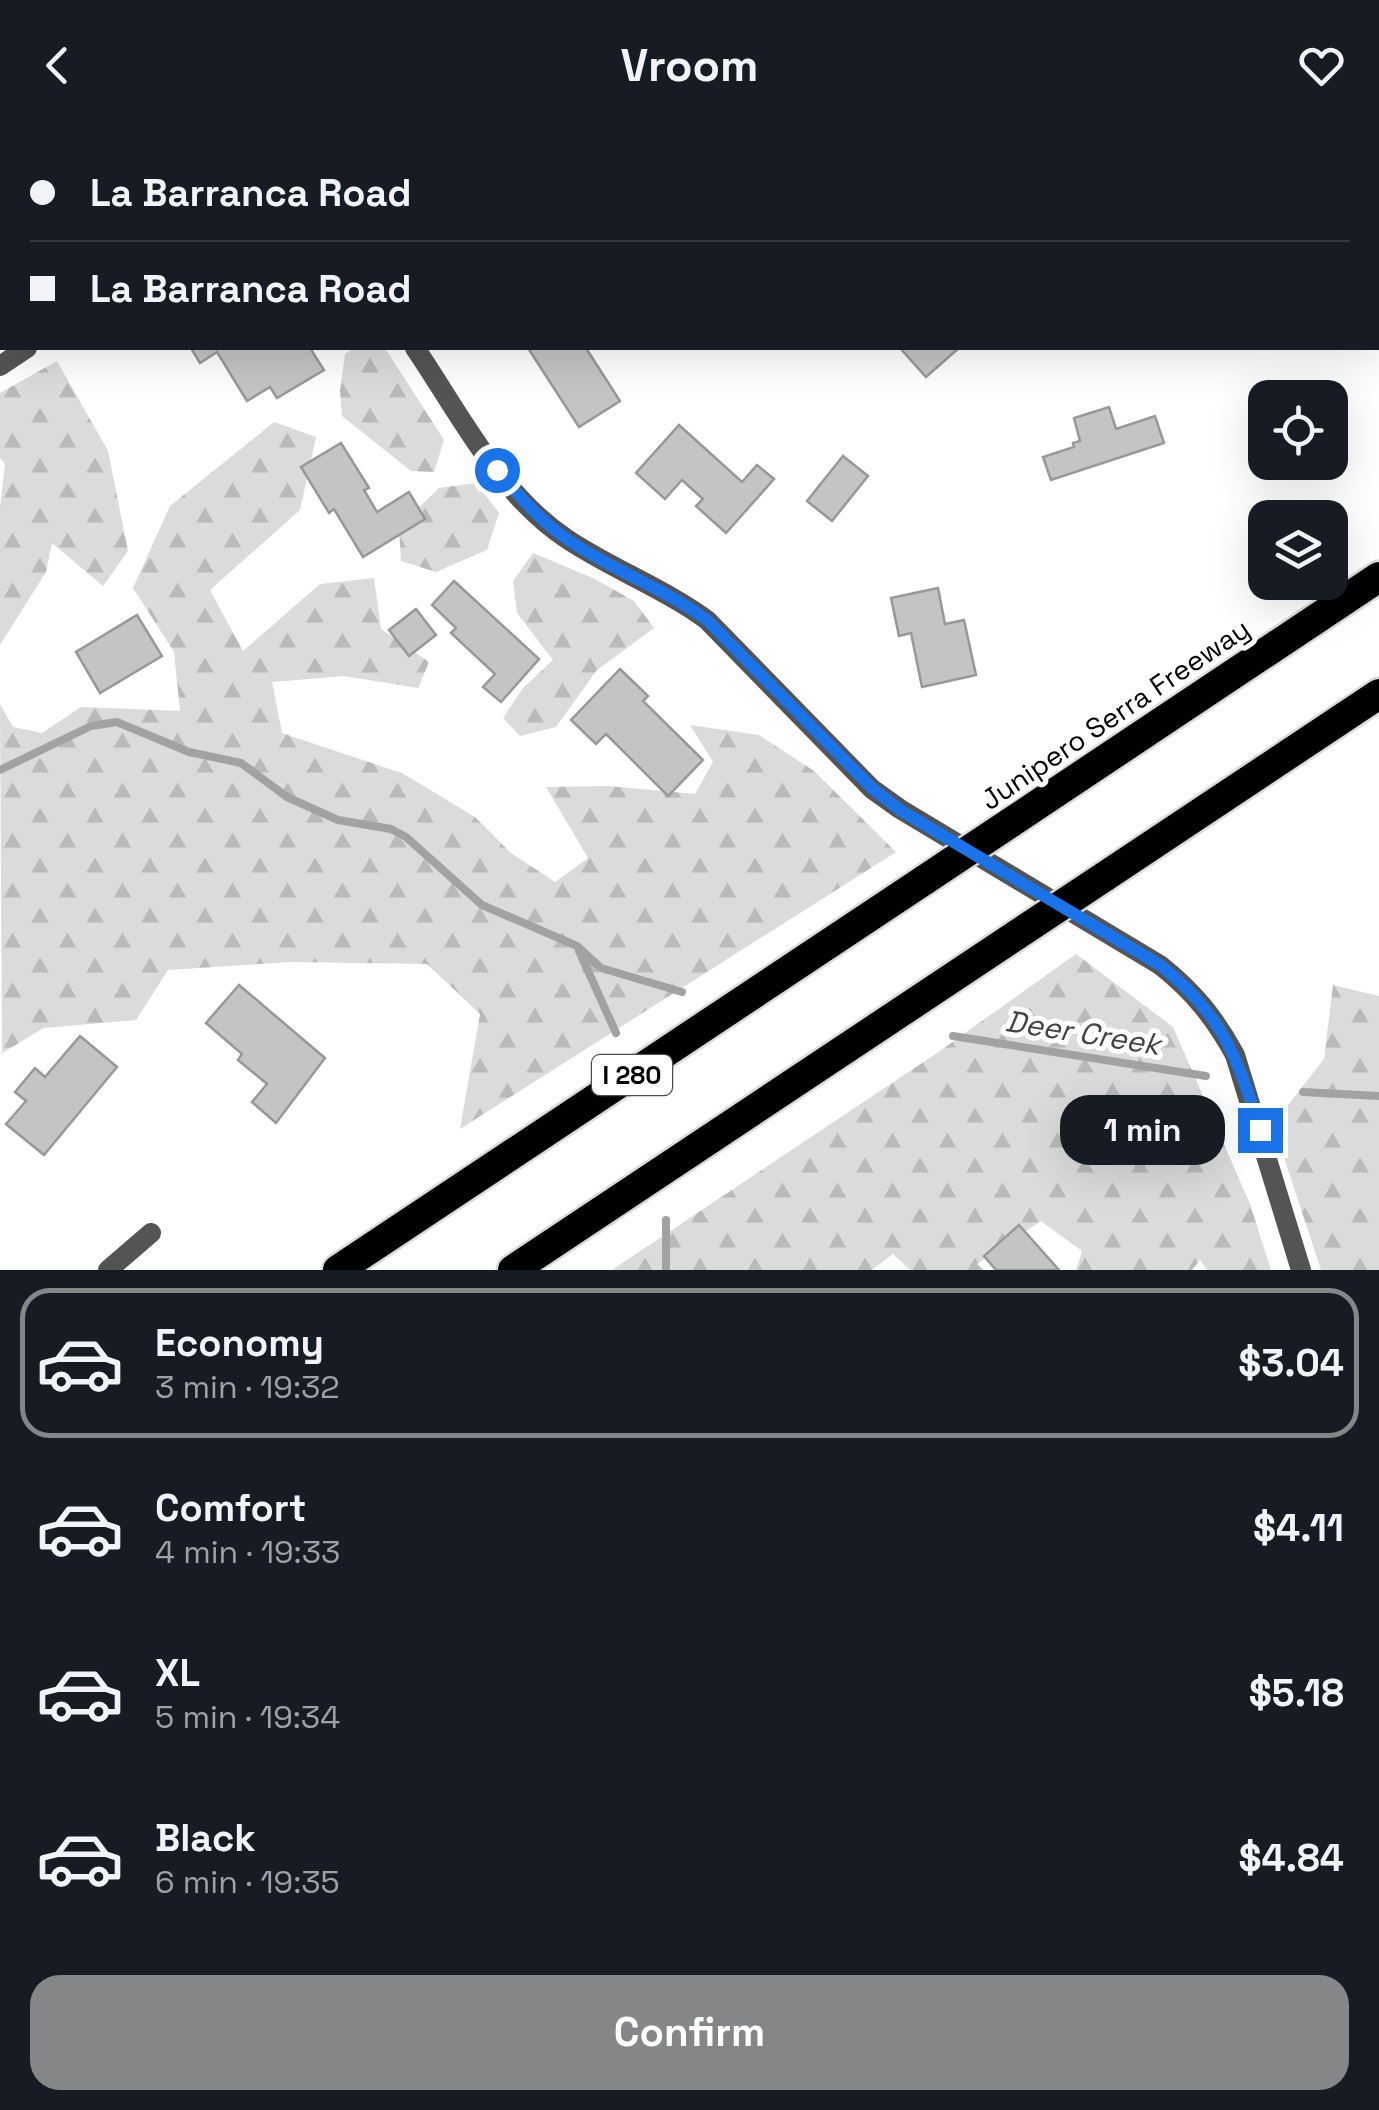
<!DOCTYPE html>
<html lang="en">
<head>
<meta charset="utf-8">
<style>
	:root { --surface:#171b24; --page:#242831; --text:#f1f3f6; --muted:#9ea1a6; --line:#363941; --accent:#858687 }
	body { margin:0; font-family:"Space Grotesk",sans-serif; background:var(--page); color:var(--text); height:100vh; display:flex; flex-direction:column; font-size:38px; white-space:nowrap }
	* { box-sizing:border-box; margin:0 }
	p { font-size:32px; color:var(--muted) }
	.icon { flex:none; width:55px; height:55px; fill:none; stroke:currentColor; stroke-width:2; stroke-linecap:round; stroke-linejoin:round }
	.map { position:relative; height:1140px; overflow:hidden }
	.side { display:flex; flex-direction:column; background:var(--surface); flex:1 }
	.side>* { flex:none }
	.banner { position:absolute; left:0px; top:0px; width:1380px; height:220px; box-shadow:0 10px 40px #0002; display:grid; align-content:center; height:220px; padding:0 30px; background:var(--surface) }
	.controls { position:absolute; left:1248px; top:250px; display:grid; gap:20px }
	.controls a { display:grid; place-items:center; width:100px; height:100px; border-radius:20px; background:var(--surface); box-shadow:0 10px 40px #0002; font-size:50px }
	.end { position:absolute; width:45px; height:45px; margin:-22px; border:12px solid #1a73e8; background:#fff; box-shadow:0 0 0 5px #fff }
	.from { border-radius:50% }
	.bubble { position:absolute; height:70px; border-radius:30px; background:var(--surface); box-shadow:0 10px 40px #0002; font-size:32px; font-weight:700; line-height:70px; text-align:center }
	.banner b { display:flex; align-items:center; gap:35px; height:95px; font-size:38px }
	.banner b+b { border-top:2px solid var(--line) }
	.banner i { width:25px; height:25px; background:var(--text) }
	ul { padding:18px 0 0; list-style:none }
	li { display:flex; align-items:center; gap:30px; height:150px; margin:0 20px 15px; padding:0 10px; border:5px solid transparent; border-radius:30px }
	li div { flex:1 }
	li b { display:block; font-size:38px }
	li em { font-style:normal; font-weight:700 }
	li.selected { border-color:var(--accent) }
	li>.icon { width:90px; height:90px; stroke-width:1.5 }
	.action { display:flex; gap:20px; margin-top:auto; padding:20px 30px }
	.action a { flex:1; height:115px; border-radius:30px; background:var(--accent); color:#fff; font-size:40px; font-weight:700; line-height:115px; text-align:center }
	header { display:flex; justify-content:space-between; align-items:center; height:130px; padding:0 30px; background:var(--surface); font-size:45px; font-weight:700 }
	.map>svg:first-child { display:block }
	.forest { fill:url(#forest-firs) }
	.lines { fill:none; stroke-linecap:round; stroke-linejoin:round }
	.stream { stroke:#a2a2a2; stroke-width:8 }
	.building { fill:#c4c4c4; stroke:#989898; stroke-width:2.5 }
	.motorway-casing { stroke:#dbdbdb; stroke-width:35 }
	.service { stroke:#545454; stroke-width:14 }
	.minor { stroke:#545454; stroke-width:20 }
	.tertiary { stroke:#545454; stroke-width:20 }
	.motorway { stroke:#000; stroke-width:30 }
	.motorway-bridge-casing { stroke:#dbdbdb; stroke-width:35; stroke-linecap:butt }
	.motorway-bridge { stroke:#000; stroke-width:30 }
	.route { stroke:#1a73e8; stroke-width:12 }
	.labels { text-anchor:middle; stroke-width:10; stroke-linejoin:round; paint-order:stroke }
	.shield { fill:#fff; stroke:#4c4c4c; stroke-width:2.5 }
	.shield-label { font-size:25px; font-weight:bold; fill:#000 }
	.street-label { font-size:28px; fill:#000; stroke:#fff }
	.water-label { font-size:30px; font-style:italic; fill:#434343; stroke:#fff }
</style>
</head>
<body>
<header><svg class="icon" aria-label="back" viewBox="0 0 24 24"><path d="M15 5l-7 7 7 7"/></svg>Vroom<svg class="icon" aria-label="heart" viewBox="0 0 24 24"><path d="M12 20l-8-8c-3-5 5-10 8-4 3-6 11-1 8 4z"/></svg></header>
<div class="map">
<svg width="1379" height="1140" viewBox="0 0 1379 1140">
	<defs>
		<pattern id="forest-firs" width="22" height="20" patternUnits="userSpaceOnUse" patternTransform="scale(2.5)"><rect width="22" height="20" fill="#dbdbdb"/><path d="M5 1l3.5 6h-7zM16 11l3.5 6h-7z" fill="#bababa"/></pattern>
	</defs>
	<rect width="100%" height="100%" fill="#fff"/>
	<g class="forest">
		<polygon points="354,218 385,218 444,310 434,342 411,341 342,286 340,260 345,224"/>
		<polygon points="57,231 108,321 128,421 103,456 52,413 46,442 0,515 0,377 5,334 0,328 0,263"/>
		<polygon points="274,292 316,307 300,380 210,460 243,521 320,454 374,448 381,499 429,532 418,558 344,546 272,552 282,603 402,643 475,687 511,723 555,752 588,728 546,657 609,656 695,664 713,632 690,595 759,605 814,641 896,722 460,999 480,884 427,834 290,832 168,840 136,890 44,898 2,923 0,574 13,597 42,603 81,577 180,581 174,522 133,458 170,376"/>
		<polygon points="476,353 499,383 487,420 436,442 401,431 399,397 439,358"/>
		<polygon points="533,423 595,449 634,471 654,498 597,540 556,597 520,606 503,588 523,558 553,530 517,483 513,451"/>
		<polygon points="1076,824 1173,897 1250,1074 1271,1140 1207,1140 1200,1130 1192,1140 1076,1140 1082,1121 1041,1091 977,1134 984,1140 910,1140 893,1124 872,1140 612,1140 937,923"/>
		<polygon points="1333,855 1379,866 1379,1140 1321,1140 1273,994 1324,929"/>
	</g>
	<g class="lines">
		<g class="stream">
			<polyline points="0,640 91,596 117,592 189,622 241,633 287,667 338,690 391,699 406,707 482,775 577,816 601,838 682,862"/>
			<polyline points="579,821 616,903"/>
			<polyline points="953,906 1206,946"/>
			<polyline points="1303,962 1379,966"/>
			<polyline points="666,1140 666,1090"/>
		</g>
	</g>
	<g class="building">
		<polygon points="78,0 121,0 122,2 79,2"/>
		<polygon points="191,218 310,218 324,240 277,268 270,257 247,271 217,222 200,233"/>
		<polygon points="528,218 586,218 620,271 579,297"/>
		<polygon points="900,218 959,218 926,247"/>
		<polygon points="1109,277 1116,299 1155,286 1164,313 1051,350 1043,327 1074,317 1073,313 1080,311 1074,288"/>
		<polygon points="679,295 742,352 757,335 774,349 726,403 696,376 703,369 682,350 665,369 636,343"/>
		<polygon points="341,313 369,358 364,360 377,382 409,362 425,389 363,427 334,379 329,383 301,337"/>
		<polygon points="843,326 868,346 832,391 807,371"/>
		<polygon points="454,451 539,529 501,572 483,557 495,544 451,503 456,498 432,475"/>
		<polygon points="938,458 945,494 964,490 976,545 922,557 911,503 899,506 891,468"/>
		<polygon points="416,479 436,505 409,526 389,500"/>
		<polygon points="137,485 162,526 100,563 76,522"/>
		<polygon points="620,539 648,566 643,571 703,630 668,666 606,604 596,614 571,590"/>
		<polygon points="239,855 325,928 276,993 252,972 267,954 238,930 242,924 206,893"/>
		<polygon points="80,906 117,937 44,1025 6,994 26,971 15,962 35,938 45,947"/>
		<polygon points="1019,1095 1059,1140 996,1140 984,1126"/>
	</g>
	<g class="lines">
		<g class="motorway-casing">
			<g id="motorway">
				<polyline points="1010,693 1379,447"/>
				<polyline points="1104,747 1379,564"/>
				<polyline points="338,1140 926,749"/>
				<polyline points="513,1140 1018,804"/>
			</g>
		</g>
		<polyline class="service" points="0,66 2,69"/>
		<g class="minor">
			<polyline points="303,0 304,2"/>
			<polyline points="1174,0 1175,2"/>
			<polyline points="108,1140 151,1103"/>
		</g>
		<g class="tertiary">
			<polyline points="344,2 348,0"/>
			<path d="M415 218C460 284 499 364 567 409 612 439 663 458 707 490L872 659 900 679 1160 835C1193 861 1215 888 1235 925L1301 1140"/>
			<polyline points="0,236 27,218"/>
		</g>
		<use href="#motorway" class="motorway"/>
		<g class="motorway-bridge-casing">
			<g id="motorway-bridge">
				<polyline points="926,749 1010,693"/>
				<polyline points="1018,804 1104,747"/>
			</g>
		</g>
		<use href="#motorway-bridge" class="motorway-bridge"/>
	</g>
	<g class="lines">
		<path class="route" d="M497 340C518 365 538 388 564 407 609 439 662 457 707 490L872 658 900 680 1160 835C1222 884 1237 926 1260 1000"/>
	</g>
	<g class="labels">
		<rect class="shield" x="592" y="925" width="80" height="40" rx="8"/>
		<g class="shield-label">
			<text x="632" y="954">I 280</text>
		</g>
		<g class="street-label">
			<text transform="translate(1115 584) rotate(-34)" y="10">Junipero Serra Freeway</text>
		</g>
		<g class="water-label">
			<text transform="translate(1083 903) rotate(9)" y="10">Deer Creek</text>
		</g>
	</g>
</svg>
<div class="controls">
<a><svg class="icon" aria-label="locate" viewBox="0 0 24 24"><circle cx="12" cy="12" r="6"/><path d="M12 2v4M12 18v4M2 12h4M18 12h4"/></svg></a>
<a><svg class="icon" aria-label="layers" viewBox="0 0 24 24"><path d="M12 4l9 5-9 5-9-5zM3 14l9 5 9-5"/></svg></a>
</div>
<i class="end from" style="left:497px;top:340px"></i>
<i class="end" style="left:1260px;top:1000px"></i>
<div class="bubble" style="left:1060px;top:965px;width:165px">1 min</div>
<div class="banner">
<b><i class="from"></i>La Barranca Road</b>
<b><i></i>La Barranca Road</b>
</div>
</div>
<section class="side">
<ul>
<li class="selected"><svg class="icon" aria-label="car" viewBox="0 0 24 24"><path d="M5 17H2v-5l4-1 3-4h7l3 4 3 1v5h-3M9 17h6M6 11h13"/><circle cx="7" cy="17" r="2"/><circle cx="17" cy="17" r="2"/></svg><div><b>Economy</b><p>3 min · 19:32</p></div><em>$3.04</em></li>
<li><svg class="icon" aria-label="car" viewBox="0 0 24 24"><path d="M5 17H2v-5l4-1 3-4h7l3 4 3 1v5h-3M9 17h6M6 11h13"/><circle cx="7" cy="17" r="2"/><circle cx="17" cy="17" r="2"/></svg><div><b>Comfort</b><p>4 min · 19:33</p></div><em>$4.11</em></li>
<li><svg class="icon" aria-label="car" viewBox="0 0 24 24"><path d="M5 17H2v-5l4-1 3-4h7l3 4 3 1v5h-3M9 17h6M6 11h13"/><circle cx="7" cy="17" r="2"/><circle cx="17" cy="17" r="2"/></svg><div><b>XL</b><p>5 min · 19:34</p></div><em>$5.18</em></li>
<li><svg class="icon" aria-label="car" viewBox="0 0 24 24"><path d="M5 17H2v-5l4-1 3-4h7l3 4 3 1v5h-3M9 17h6M6 11h13"/><circle cx="7" cy="17" r="2"/><circle cx="17" cy="17" r="2"/></svg><div><b>Black</b><p>6 min · 19:35</p></div><em>$4.84</em></li>
</ul>
<div class="action"><a>Confirm</a></div>
</section>
</body>
</html>
